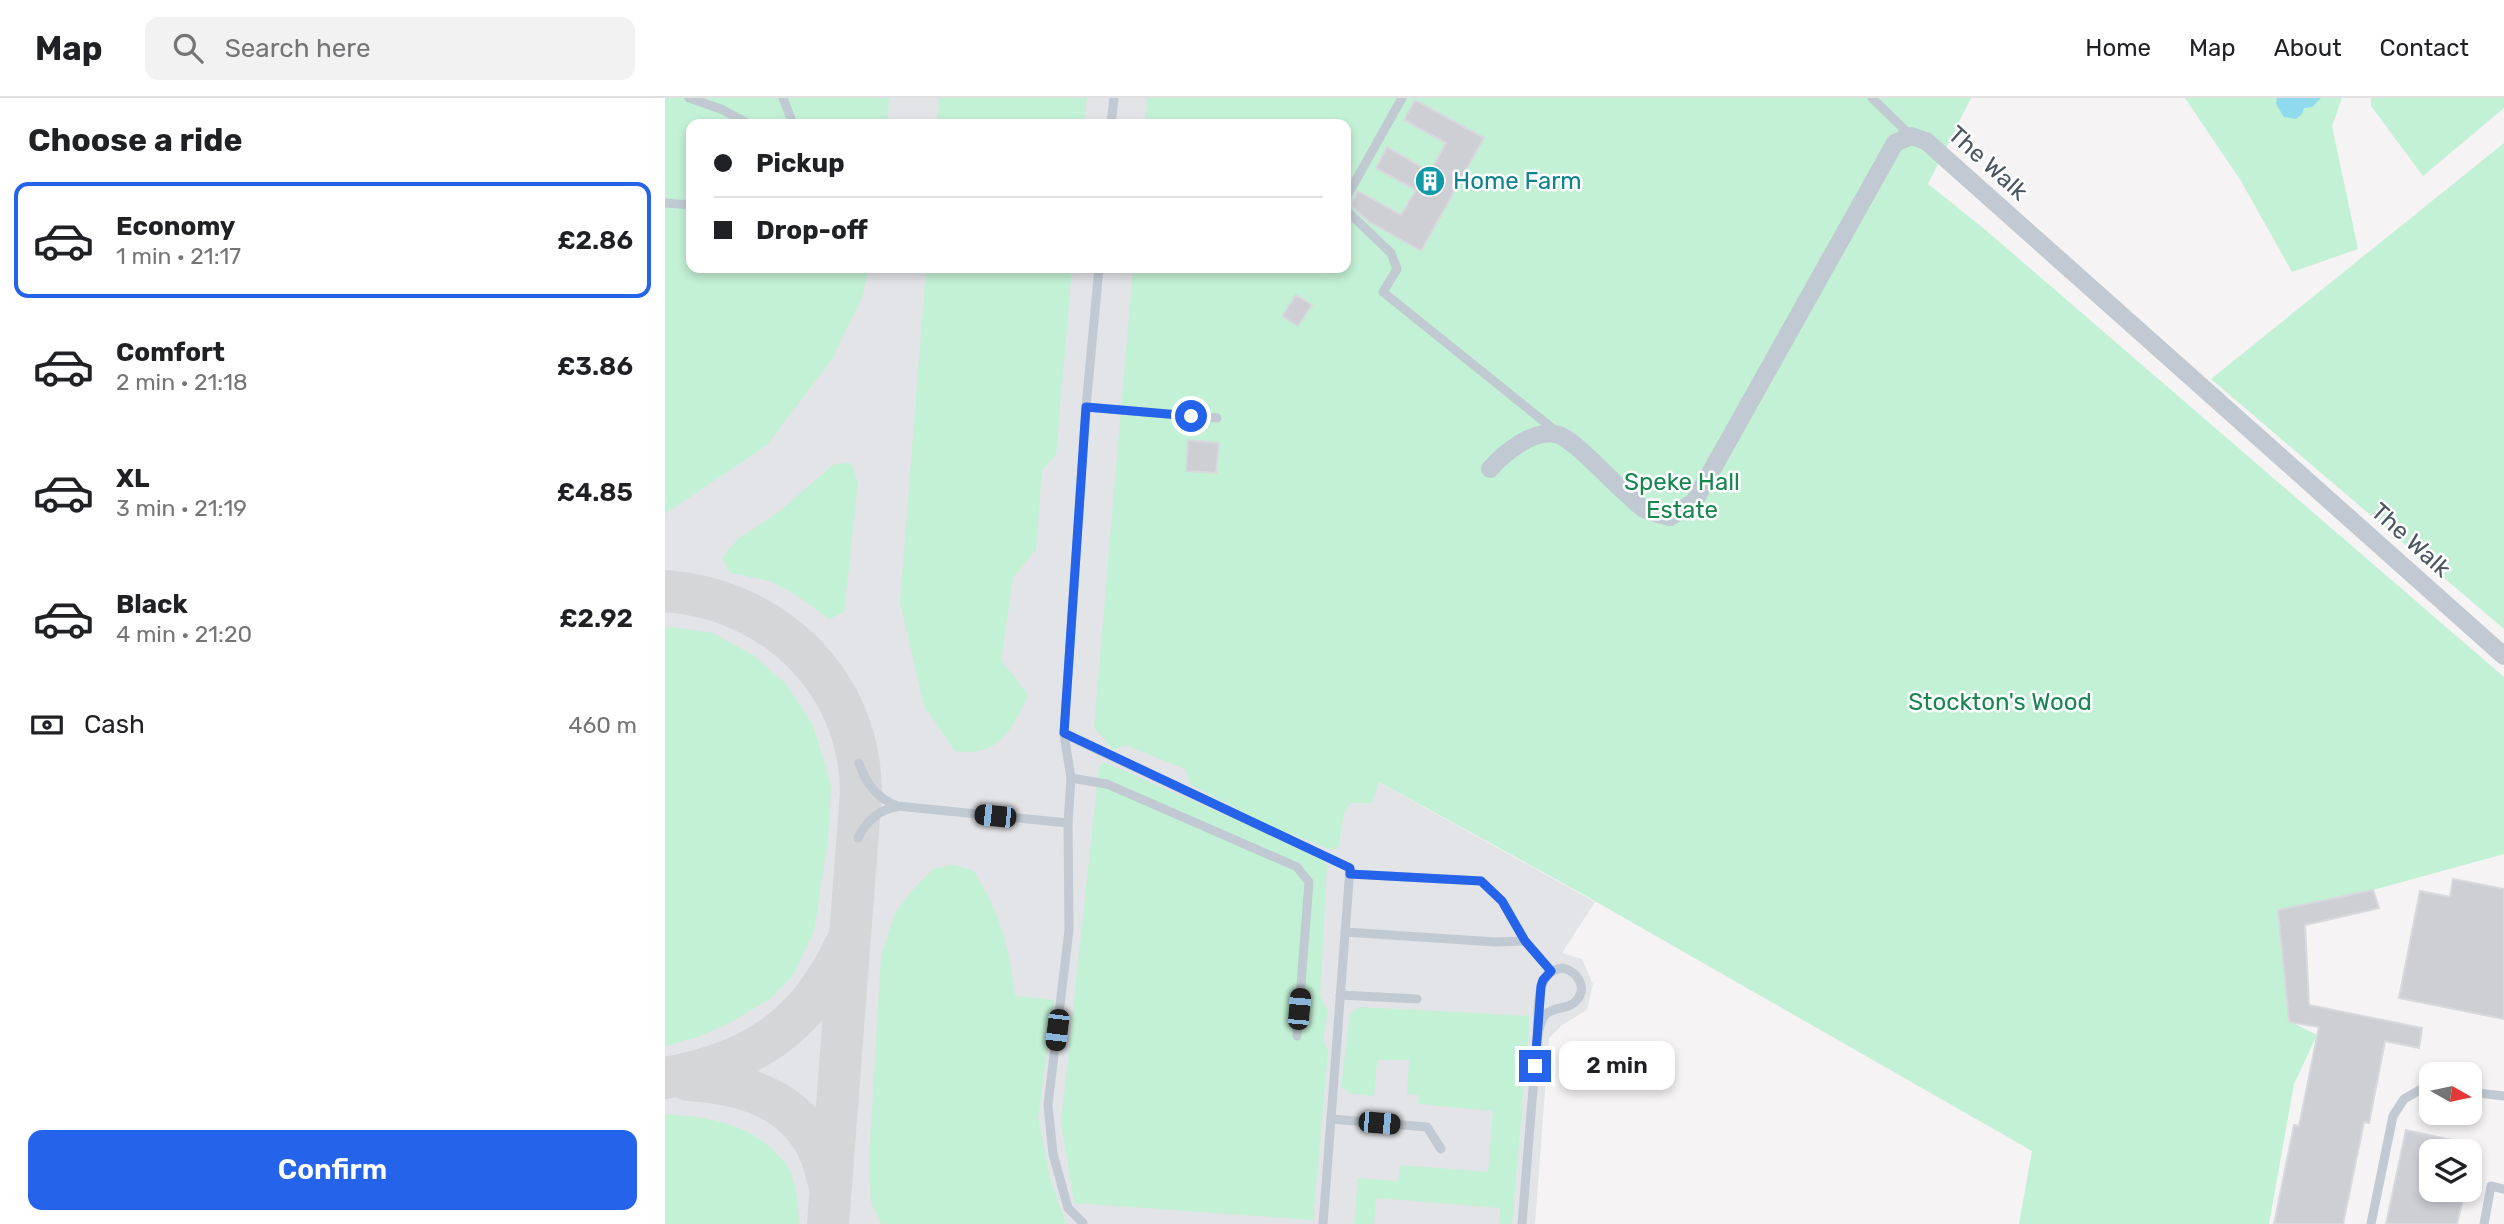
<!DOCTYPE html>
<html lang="en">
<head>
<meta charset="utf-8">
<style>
	:root { --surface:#fff; --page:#f2f2f2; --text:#202124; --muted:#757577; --line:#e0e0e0; --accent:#2563eb }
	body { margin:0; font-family:Rubik,sans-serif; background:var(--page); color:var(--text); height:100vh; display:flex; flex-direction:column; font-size:26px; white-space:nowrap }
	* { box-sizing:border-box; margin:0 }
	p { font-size:23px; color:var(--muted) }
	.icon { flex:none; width:38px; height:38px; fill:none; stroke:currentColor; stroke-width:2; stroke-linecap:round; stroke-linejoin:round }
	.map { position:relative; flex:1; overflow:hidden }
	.sheet { display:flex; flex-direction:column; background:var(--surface); width:665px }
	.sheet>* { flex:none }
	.banner { position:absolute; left:21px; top:21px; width:665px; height:154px; border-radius:14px; box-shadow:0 4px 10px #0003; display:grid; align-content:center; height:154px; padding:0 28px; background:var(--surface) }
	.needle { width:46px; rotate:99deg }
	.controls { position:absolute; left:1754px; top:964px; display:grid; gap:14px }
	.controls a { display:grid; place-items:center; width:63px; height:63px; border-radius:14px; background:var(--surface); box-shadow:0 4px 10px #0003; font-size:35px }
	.end { position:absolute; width:32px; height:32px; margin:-16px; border:9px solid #2563eb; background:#fff; box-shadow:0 0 0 4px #fff }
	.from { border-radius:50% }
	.bubble { position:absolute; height:49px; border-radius:14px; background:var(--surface); box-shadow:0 4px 10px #0003; font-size:23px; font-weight:600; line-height:49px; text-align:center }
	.car { position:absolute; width:21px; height:42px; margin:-21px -10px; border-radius:9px; box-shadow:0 0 5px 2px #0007; background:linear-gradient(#222 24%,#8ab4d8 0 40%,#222 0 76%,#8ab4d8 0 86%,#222 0) }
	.banner b { display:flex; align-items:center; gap:24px; height:66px; font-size:26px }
	.banner b+b { border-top:2px solid var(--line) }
	.banner i { width:18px; height:18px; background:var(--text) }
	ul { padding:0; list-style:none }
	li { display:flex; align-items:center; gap:21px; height:116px; margin:0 14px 10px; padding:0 14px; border:4px solid transparent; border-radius:14px }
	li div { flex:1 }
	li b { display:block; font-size:26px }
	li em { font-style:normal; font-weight:600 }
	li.active { border-color:var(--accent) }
	li>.icon { width:63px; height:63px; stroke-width:1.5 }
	h2 { padding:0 28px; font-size:32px; line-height:84px }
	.pay { display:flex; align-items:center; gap:18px; height:77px; padding:0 28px; font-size:26px }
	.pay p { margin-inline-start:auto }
	.cta { display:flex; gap:14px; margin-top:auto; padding:14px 28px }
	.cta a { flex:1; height:80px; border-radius:14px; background:var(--accent); color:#fff; font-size:28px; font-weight:600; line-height:80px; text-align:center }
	header { display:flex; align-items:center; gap:42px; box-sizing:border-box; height:98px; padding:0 35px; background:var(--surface); border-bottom:2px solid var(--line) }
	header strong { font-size:33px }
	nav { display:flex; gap:38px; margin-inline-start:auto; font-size:24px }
	.search { width:490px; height:63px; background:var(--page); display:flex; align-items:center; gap:18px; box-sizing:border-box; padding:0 24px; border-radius:14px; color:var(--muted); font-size:26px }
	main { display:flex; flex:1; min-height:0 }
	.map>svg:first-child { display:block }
	.airport { fill:#e2e4e7 }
	.green { fill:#c3f1d5 }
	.water { fill:#90daee }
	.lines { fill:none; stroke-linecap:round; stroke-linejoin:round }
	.taxiway { stroke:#d5d6d8; stroke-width:42 }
	.building { fill:#cdcfd5; stroke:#d7d9de; stroke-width:2 }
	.lane { stroke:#c1cad2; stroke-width:9 }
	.street { stroke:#c1cad2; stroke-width:18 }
	.route { stroke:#2563eb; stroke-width:9 }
	.labels { text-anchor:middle; stroke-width:5; stroke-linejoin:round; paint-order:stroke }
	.street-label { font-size:24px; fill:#4a5661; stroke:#fff }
	.culture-label { font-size:24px; fill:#0d838f; stroke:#fff; text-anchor:start }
	.park-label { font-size:24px; fill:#17864f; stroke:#fff }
</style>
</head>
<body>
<header>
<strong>Map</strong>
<div class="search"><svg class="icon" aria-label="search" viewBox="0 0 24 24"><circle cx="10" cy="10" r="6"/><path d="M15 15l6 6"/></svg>Search here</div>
<nav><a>Home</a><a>Map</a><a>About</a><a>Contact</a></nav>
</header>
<main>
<section class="sheet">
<h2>Choose a ride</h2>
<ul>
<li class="active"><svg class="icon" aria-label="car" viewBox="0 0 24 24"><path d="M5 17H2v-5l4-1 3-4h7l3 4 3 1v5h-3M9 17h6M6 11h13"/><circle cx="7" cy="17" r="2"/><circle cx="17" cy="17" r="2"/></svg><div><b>Economy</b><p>1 min · 21:17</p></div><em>£2.86</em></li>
<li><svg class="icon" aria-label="car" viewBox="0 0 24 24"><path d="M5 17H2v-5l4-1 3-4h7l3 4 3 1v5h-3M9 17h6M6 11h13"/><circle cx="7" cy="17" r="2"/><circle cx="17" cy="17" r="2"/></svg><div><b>Comfort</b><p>2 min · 21:18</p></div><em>£3.86</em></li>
<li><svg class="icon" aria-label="car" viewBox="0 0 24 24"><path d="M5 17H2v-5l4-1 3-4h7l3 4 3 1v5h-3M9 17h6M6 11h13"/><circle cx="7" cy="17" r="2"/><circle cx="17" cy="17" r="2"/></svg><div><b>XL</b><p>3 min · 21:19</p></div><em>£4.85</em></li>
<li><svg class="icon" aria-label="car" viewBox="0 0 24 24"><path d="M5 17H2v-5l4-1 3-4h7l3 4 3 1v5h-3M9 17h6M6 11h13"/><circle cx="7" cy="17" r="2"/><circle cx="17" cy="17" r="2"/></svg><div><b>Black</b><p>4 min · 21:20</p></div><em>£2.92</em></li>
</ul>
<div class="pay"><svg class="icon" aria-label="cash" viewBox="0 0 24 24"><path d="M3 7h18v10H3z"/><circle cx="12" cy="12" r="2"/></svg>Cash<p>460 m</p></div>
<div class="cta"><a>Confirm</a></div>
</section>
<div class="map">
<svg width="1839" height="1126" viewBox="0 0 1839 1126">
	<rect width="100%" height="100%" fill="#f5f3f3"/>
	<polygon class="airport" points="0,0 548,0 546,26 26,26 26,170 531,170 692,672 930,804 897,855 917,861 928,886 922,912 897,927 884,940 870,1126 0,1126"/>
	<g class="green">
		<polygon points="0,0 224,0 222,26 26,26 26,170 204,170 197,199 167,261 102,347 0,416"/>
		<polygon points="274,0 422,0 419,26 272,26"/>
		<polygon points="482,0 1306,0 1263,86 1317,129 1839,579 1839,756 1708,792 1613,813 1624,923 1652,937 1629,986 1604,1126 1354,1126 1367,1053 914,794 714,684 707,705 685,705 679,714 674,748 667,752 607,729 526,687 520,671 460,647 448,652 429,629 468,170 681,170 681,26 480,26"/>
		<polygon points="1520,0 1677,0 1667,28 1693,151 1627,174 1576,83"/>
		<polygon points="1706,0 1839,0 1839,10 1758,78 1706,8"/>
		<polygon points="1839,45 1839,531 1546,281"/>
		<path d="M261 170H407L391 357 377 372 371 451 348 480 336 562 363 597C346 633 334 659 290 653L259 608 235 505Z"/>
		<polygon points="186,365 193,385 179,514 164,521 131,497 105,483 65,475 57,460 72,442 116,412 169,366"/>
		<polygon points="7,529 48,535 88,557 121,586 148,627 166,688 163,741 149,833 128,877 105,901 66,924 36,938 0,948 0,530"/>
		<polygon points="439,664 633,749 655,760 662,767 655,898 663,913 658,942 663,952 648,1122 409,1105 396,1025 434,668"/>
		<path d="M288 767 308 772C335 815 344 848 350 898L389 902 373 1020 386 1084 401 1126H216L206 1104 204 1062 216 858 230 815 245 795 268 771Z"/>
		<polygon points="694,909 865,918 847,1126 834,1126 835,1110 711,1100 709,1126 689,1126 693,1080 733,1083 735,1067 823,1074 828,1013 753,1006 754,997 742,996 744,962 712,962 709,998 686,996 676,989 685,916"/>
		<path d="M0 1016C41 1019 81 1024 111 1055 114 1059 120 1063 122 1067 132 1085 133 1107 134 1126H0Z"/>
	</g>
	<polygon class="water" points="1612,0 1656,0 1647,9 1639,10 1637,16 1631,21 1619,19 1611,6"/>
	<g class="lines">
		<g class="taxiway">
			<path d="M0 493C109 501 195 583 196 694L163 1126"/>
			<path d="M0 980C88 965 143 928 181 846"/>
			<path d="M24 982C91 986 149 1009 163 1082"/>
		</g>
	</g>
	<g class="building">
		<polygon points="750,2 819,40 756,153 703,123 686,107 693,93 736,117 751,92 711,70 722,49 765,74 781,45 739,22"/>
		<polygon points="631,197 647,207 633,228 617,218"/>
		<polygon points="523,342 554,345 551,375 521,373"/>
		<polygon points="1788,781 1839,791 1839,921 1734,900 1755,793 1785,799"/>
		<polygon points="1708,792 1714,810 1640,827 1644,907 1757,930 1754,950 1720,943 1704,1025 1699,1024 1678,1126 1609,1126 1629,1027 1634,1028 1654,929 1624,924 1613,812"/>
		<polygon points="1741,1032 1814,1048 1813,1054 1766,1054 1766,1092 1800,1092 1792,1126 1721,1126"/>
	</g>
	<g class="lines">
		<g class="lane">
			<polyline points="24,0 56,11 84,26"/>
			<polyline points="118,0 128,26"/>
			<polyline points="1207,0 1246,38"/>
			<polyline points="446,26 449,0"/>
			<polyline points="681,100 737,0"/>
			<polyline points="0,105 26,107"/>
			<polyline points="681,112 726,155 732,171 718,194 892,334"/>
			<polyline points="434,170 421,309 399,636 406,680 442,686 632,769 644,784 632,938"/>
			<polyline points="421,309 552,320"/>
			<polyline points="399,636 685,770 658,1126"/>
			<path d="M194 665C201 686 212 700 232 708L403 725 406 680"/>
			<polyline points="403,725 404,832 383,1007 388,1056 403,1110 418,1125"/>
			<path d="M193 740C201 724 212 712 231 709"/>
			<polyline points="685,776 816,783 837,803 860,843 886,873"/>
			<polyline points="680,834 830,844 860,843"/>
			<path d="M898 870C913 874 923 890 911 903 903 912 890 908 881 916 875 922 874 933 872 942 874 919 867 873 898 870Z"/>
			<polyline points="675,897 752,901"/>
			<polyline points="1804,994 1839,998"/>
			<polyline points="666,1021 762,1029 776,1051"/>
			<polyline points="857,1126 872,942"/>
			<polyline points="1706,1126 1728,1018 1739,1001 1760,989 1766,990"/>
			<polyline points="1819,1126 1826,1088 1839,1091"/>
		</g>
		<path class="street" d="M825 371C839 355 870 329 894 337 910 343 941 377 955 390 963 396 971 406 979 411 987 415 997 417 1005 419L1029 404 1230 45 1246 38 1261 43 1839 558"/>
	</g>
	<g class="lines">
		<polyline class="route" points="526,318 421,309 399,635 685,770 685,776 816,783 837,803 860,843 886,873 878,882 876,888 870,968"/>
	</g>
	<defs>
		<g id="building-disc" transform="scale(1.575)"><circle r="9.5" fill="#0f9aa8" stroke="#fff"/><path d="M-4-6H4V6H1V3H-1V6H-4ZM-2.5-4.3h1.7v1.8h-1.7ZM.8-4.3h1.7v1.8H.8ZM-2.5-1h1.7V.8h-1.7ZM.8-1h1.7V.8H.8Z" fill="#fff"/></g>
	</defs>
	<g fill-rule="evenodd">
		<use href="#building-disc" x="765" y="83"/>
	</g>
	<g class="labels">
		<g class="street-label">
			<text transform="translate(1323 65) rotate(42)" y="8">The Walk</text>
			<text transform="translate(1746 442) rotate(42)" y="8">The Walk</text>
		</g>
		<g class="culture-label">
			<text x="788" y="91">Home Farm</text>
		</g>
		<g class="park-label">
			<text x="1017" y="392">Speke Hall<tspan x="1017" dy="28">Estate</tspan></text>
			<text x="1335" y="612">Stockton's Wood</text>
		</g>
	</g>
</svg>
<div class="controls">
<a><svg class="needle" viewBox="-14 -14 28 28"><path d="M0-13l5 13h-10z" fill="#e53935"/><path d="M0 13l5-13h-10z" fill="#757577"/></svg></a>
<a><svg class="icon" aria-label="layers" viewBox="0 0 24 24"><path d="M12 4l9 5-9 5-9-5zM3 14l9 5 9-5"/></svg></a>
</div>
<i class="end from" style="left:526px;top:318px"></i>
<i class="end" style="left:870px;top:968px"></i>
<div class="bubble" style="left:894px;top:943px;width:116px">2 min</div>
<i class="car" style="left:330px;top:718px;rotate:276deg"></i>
<i class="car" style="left:634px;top:911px;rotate:5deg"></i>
<i class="car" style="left:392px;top:932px;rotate:187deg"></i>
<i class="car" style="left:714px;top:1025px;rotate:95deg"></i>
<div class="banner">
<b><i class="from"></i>Pickup</b>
<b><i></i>Drop-off</b>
</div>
</div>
</main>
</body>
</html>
